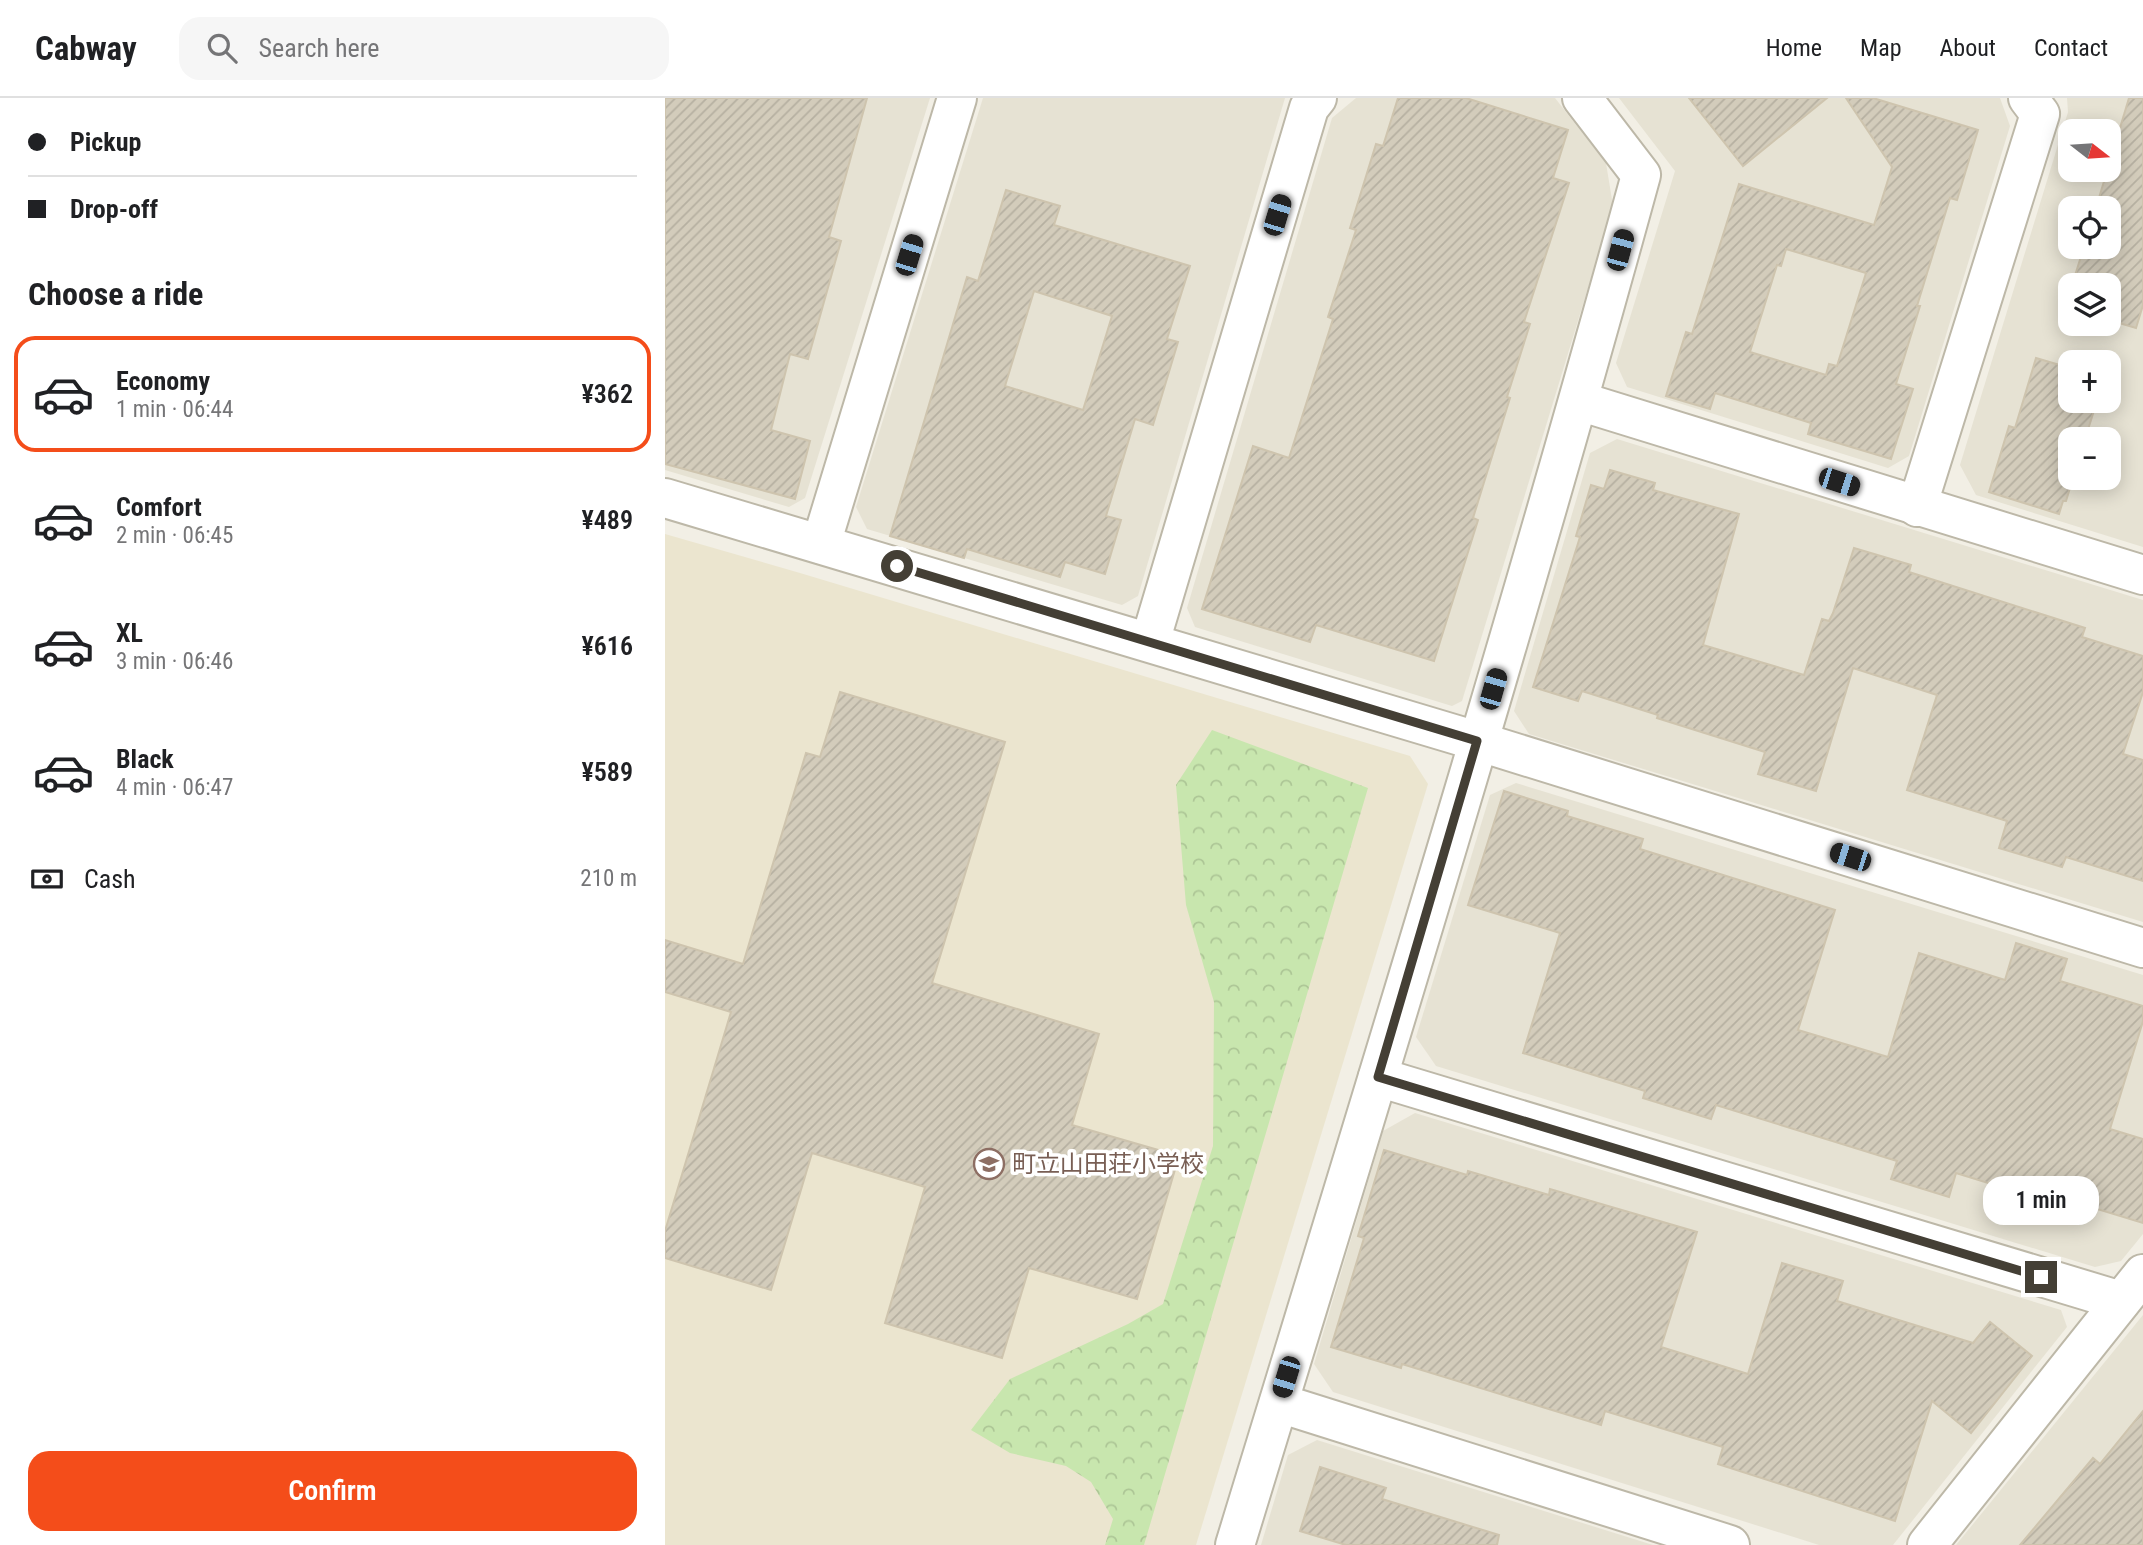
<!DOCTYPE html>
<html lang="en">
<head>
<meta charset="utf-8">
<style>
	:root { --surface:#fff; --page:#f6f6f6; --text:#202124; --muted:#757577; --line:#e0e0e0; --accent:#f44d1a }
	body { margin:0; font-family:"Roboto Condensed","Noto Sans JP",sans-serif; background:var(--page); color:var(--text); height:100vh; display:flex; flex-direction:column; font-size:26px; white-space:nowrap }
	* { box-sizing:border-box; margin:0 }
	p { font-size:23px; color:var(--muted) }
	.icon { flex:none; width:38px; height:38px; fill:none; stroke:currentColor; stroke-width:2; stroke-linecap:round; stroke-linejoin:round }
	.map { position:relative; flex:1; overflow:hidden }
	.details { display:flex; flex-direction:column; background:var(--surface); width:665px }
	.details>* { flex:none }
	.hud { display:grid; align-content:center; height:154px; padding:0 28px; background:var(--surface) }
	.needle { width:46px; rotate:107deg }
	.controls { position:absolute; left:1393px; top:21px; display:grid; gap:14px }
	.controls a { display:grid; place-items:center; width:63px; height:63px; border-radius:14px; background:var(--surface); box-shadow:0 4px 18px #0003; font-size:35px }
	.end { position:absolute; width:32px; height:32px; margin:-16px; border:9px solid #443f35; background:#fff; box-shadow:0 0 0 4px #fff }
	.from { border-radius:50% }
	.bubble { position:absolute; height:49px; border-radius:21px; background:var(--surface); box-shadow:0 4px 18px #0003; font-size:23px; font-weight:600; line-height:49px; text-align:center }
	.car { position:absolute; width:21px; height:42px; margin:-21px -10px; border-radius:9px; box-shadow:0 0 5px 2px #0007; background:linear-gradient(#222 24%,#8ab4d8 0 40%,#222 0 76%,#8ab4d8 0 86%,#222 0) }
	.hud b { display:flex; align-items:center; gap:24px; height:66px; font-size:26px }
	.hud b+b { border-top:2px solid var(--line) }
	.hud i { width:18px; height:18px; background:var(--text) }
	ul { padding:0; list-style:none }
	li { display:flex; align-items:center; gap:21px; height:116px; margin:0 14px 10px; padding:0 14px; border:4px solid transparent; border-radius:21px }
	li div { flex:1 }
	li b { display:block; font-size:26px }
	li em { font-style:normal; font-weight:600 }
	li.active { border-color:var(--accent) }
	li>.icon { width:63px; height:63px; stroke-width:1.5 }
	h2 { padding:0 28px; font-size:32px; line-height:84px }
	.pay { display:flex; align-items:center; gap:18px; height:77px; padding:0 28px; font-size:26px }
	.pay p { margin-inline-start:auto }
	.primary-button { display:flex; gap:14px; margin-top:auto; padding:14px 28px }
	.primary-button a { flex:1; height:80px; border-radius:21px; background:var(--accent); color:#fff; font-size:28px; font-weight:600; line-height:80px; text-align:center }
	header { display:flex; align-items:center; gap:42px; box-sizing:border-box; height:98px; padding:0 35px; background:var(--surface); border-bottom:2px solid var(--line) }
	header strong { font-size:33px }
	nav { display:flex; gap:38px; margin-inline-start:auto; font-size:24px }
	.search { width:490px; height:63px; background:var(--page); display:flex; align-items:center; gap:18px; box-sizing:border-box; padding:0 24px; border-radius:21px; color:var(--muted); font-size:26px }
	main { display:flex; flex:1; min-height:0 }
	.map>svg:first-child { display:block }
	.residential { fill:#e6e2d3; fill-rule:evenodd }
	.education { fill:#ebe5cf }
	.forest { fill:url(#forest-crowns) }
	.building { fill:url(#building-hatch); stroke:#cec4ae; stroke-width:2; fill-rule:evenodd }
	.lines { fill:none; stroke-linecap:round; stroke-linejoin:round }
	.minor-casing { stroke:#bdb8a8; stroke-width:42 }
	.minor { stroke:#fff; stroke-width:38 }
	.route { stroke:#443f35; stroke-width:9 }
	.labels { text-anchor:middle; stroke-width:7; stroke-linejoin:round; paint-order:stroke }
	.education-label { font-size:24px; fill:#785e54; stroke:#fff; text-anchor:start }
</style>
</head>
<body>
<header>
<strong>Cabway</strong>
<div class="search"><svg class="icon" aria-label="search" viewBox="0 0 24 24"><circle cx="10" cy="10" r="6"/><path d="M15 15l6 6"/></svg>Search here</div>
<nav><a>Home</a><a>Map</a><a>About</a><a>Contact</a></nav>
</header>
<main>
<section class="details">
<div class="hud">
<b><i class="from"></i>Pickup</b>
<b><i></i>Drop-off</b>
</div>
<h2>Choose a ride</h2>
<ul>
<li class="active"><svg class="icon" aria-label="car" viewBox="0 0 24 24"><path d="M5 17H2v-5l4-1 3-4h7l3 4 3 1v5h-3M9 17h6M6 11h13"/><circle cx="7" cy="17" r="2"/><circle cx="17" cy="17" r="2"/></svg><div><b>Economy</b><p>1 min · 06:44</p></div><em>¥362</em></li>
<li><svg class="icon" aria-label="car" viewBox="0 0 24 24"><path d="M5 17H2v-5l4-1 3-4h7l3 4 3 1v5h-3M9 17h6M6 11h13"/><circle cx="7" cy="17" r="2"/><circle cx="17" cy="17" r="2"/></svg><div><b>Comfort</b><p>2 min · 06:45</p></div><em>¥489</em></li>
<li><svg class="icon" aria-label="car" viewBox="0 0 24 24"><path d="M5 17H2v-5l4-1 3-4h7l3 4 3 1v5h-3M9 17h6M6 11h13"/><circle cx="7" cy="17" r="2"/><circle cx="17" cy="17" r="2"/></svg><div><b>XL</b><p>3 min · 06:46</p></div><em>¥616</em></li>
<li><svg class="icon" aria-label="car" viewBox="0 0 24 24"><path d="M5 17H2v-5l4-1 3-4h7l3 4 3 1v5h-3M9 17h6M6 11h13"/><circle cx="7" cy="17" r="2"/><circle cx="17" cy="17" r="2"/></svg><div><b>Black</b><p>4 min · 06:47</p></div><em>¥589</em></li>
</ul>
<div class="pay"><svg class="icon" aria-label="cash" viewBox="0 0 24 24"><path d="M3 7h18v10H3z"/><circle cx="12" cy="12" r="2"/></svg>Cash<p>210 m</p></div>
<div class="primary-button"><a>Confirm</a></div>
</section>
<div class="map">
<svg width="1478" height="1447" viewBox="0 0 1478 1447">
	<defs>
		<pattern id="forest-crowns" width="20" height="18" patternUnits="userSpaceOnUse" patternTransform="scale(1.75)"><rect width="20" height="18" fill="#c8e6ae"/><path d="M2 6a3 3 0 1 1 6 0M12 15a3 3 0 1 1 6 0" fill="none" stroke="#adc696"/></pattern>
		<pattern id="building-hatch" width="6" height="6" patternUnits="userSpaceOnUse" patternTransform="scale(1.75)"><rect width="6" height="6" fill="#d3ccbb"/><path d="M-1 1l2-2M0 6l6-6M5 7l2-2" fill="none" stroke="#b6b0a1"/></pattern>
	</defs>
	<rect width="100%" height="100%" fill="#f2efe5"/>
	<g class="residential">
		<polygon points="0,0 265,0 140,400 124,409 0,372"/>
		<polygon points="318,0 620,0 473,498 457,507 202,431 191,409"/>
		<polygon points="691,0 890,0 941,65 948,108 797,603 787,608 530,529 522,510 667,20"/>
		<polygon points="954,0 1335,0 1345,28 1244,358 1223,370 962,289 951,265 1010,73"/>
		<path d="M1402 0H1478V449L1311 397 1295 367 1403 14ZM1405 33H1444V72H1405ZM1405 110H1444V149H1405ZM1405 187H1444V226H1405ZM1405 264H1444V303H1405ZM1405 341H1444V380H1405Z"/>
		<polygon points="952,341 1478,502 1478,824 864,636 849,613 925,355"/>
		<polygon points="851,685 1478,877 1478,1136 1456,1163 1430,1169 771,968 751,939 825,697"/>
		<polygon points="750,1015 1396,1212 1402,1229 1228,1447 1154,1447 668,1294 649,1266 718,1033"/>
		<polygon points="1478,1217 1478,1447 1291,1447"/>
		<polygon points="652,1342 988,1447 596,1447 623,1357"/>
	</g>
	<polygon class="education" points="0,436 135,475 745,658 763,686 531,1447 0,1447"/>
	<polygon class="forest" points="547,632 703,690 479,1447 440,1447 448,1421 426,1384 401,1368 345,1355 306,1332 345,1281 463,1226 498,1206 548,1048 549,904 521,807 511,687"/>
	<g class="building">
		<polygon points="0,0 202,0 164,139 176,143 143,261 125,256 106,332 145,343 130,401 0,366"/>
		<polygon points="733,0 801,0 903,32 888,80 904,85 859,224 865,226 842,299 845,300 808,420 813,422 769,563 651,527 645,544 537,511 588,348 624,360 668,221 663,219 691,132 685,130 711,46 718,48"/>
		<polygon points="1024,0 1162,0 1078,68"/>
		<path d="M1181 0H1208L1313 32 1292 102 1285 100 1252 208H1255L1231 286 1248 291 1226 361 1143 336 1146 325 1050 295 1045 311 1001 298 1021 234 1027 236 1074 86 1209 127 1227 69ZM1121 151 1201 175 1172 268 1164 266 1161 277 1085 254 1112 167 1116 168Z"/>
		<polygon points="1464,0 1478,0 1478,207 1471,230 1444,222 1444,187 1407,187 1419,149 1444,149 1444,110 1431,110"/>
		<path d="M341 92 395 108 389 127 525 168 502 241 513 244 488 327 470 321 441 418 456 422 440 476 400 464 395 479 302 451 299 460 225 438 302 179 313 183ZM369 193 447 218 418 312 340 288Z"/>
		<polygon points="1371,260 1405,270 1405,303 1432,303 1420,341 1405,341 1405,380 1408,380 1401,403 1398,403 1394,416 1324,394 1344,328 1350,330"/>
		<polygon points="945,372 990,385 988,392 1074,416 1038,547 1139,577 1157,521 1164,523 1168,515 1189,450 1246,467 1244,474 1420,530 1417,539 1478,558 1478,594 1458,656 1478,662 1478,783 1401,759 1397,769 1334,750 1342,723 1242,692 1272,597 1188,570 1151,693 1093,676 1100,654 992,620 993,617 917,593 913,603 868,589 915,439 911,438 926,387 939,391"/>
		<polygon points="175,594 340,644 267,885 434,936 407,1027 514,1058 472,1201 364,1170 337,1260 220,1225 260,1089 147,1055 106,1192 0,1160 0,1133 66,914 0,894 0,842 78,866 141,655 155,659"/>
		<polygon points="839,693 903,713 902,718 978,741 975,751 1170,812 1133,932 1223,959 1254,855 1340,882 1351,845 1402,861 1395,883 1478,908 1478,923 1445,1031 1478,1041 1478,1125 1380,1095 1378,1102 1291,1075 1284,1099 1226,1081 1232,1063 1051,1007 1046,1021 978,1000 980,993 858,955 895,835 803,807"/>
		<polygon points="719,1052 802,1077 803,1073 884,1097 885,1091 1032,1134 996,1249 1083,1276 1117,1165 1178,1183 1172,1203 1308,1245 1325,1224 1367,1258 1306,1335 1267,1303 1230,1423 1053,1366 1058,1349 940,1313 936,1327 737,1266 736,1270 666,1249 699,1140 693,1138"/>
		<polygon points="1478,1313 1478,1447 1355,1447 1428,1360 1435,1366"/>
		<polygon points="655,1369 721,1390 717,1401 834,1437 832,1447 681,1447 635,1433"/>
	</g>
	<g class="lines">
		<g class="minor-casing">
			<g id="minor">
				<polyline points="914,303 1478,477"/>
				<polyline points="0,400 812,643 1478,850"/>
				<polyline points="1252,409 1375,16 1363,0"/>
				<polyline points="156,446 292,0"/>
				<polyline points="485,544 644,10 652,0"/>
				<polyline points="713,979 1456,1203"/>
				<polyline points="614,1305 1065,1447"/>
				<path d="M570 1447C709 992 850 536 976 77L917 0"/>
				<polyline points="1262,1447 1478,1176"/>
			</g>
		</g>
		<use href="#minor" class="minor"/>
	</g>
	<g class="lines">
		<polyline class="route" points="232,468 812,643 713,979 1376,1179"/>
	</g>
	<defs>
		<g id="school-ring" transform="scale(1.575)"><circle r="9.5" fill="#fff" stroke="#8d6e63" stroke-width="1.5"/><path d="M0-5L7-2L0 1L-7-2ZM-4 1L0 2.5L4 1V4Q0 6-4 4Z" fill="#8d6e63"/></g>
	</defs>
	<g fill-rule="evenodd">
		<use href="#school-ring" x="324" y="1066"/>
	</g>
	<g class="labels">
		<g class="education-label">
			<text x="347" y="1074">町立山田荘小学校</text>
		</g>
	</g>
</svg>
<div class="controls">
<a><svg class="needle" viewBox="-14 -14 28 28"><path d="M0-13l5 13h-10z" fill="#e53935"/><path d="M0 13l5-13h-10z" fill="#757577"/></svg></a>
<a><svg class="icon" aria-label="locate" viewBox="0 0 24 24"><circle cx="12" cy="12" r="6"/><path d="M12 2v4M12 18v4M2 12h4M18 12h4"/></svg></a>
<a><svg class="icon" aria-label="layers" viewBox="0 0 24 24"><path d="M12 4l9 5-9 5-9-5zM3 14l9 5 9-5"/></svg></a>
<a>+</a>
<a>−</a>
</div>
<i class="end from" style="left:232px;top:468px"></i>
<i class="end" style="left:1376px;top:1179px"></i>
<div class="bubble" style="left:1318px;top:1078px;width:116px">1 min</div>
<i class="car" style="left:612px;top:117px;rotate:17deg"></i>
<i class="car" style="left:955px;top:152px;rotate:15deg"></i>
<i class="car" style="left:244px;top:157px;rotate:17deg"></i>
<i class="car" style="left:1174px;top:384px;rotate:108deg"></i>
<i class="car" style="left:828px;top:591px;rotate:16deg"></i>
<i class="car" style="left:1185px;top:759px;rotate:288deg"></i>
<i class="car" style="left:621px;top:1279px;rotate:197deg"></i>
</div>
</main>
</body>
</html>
